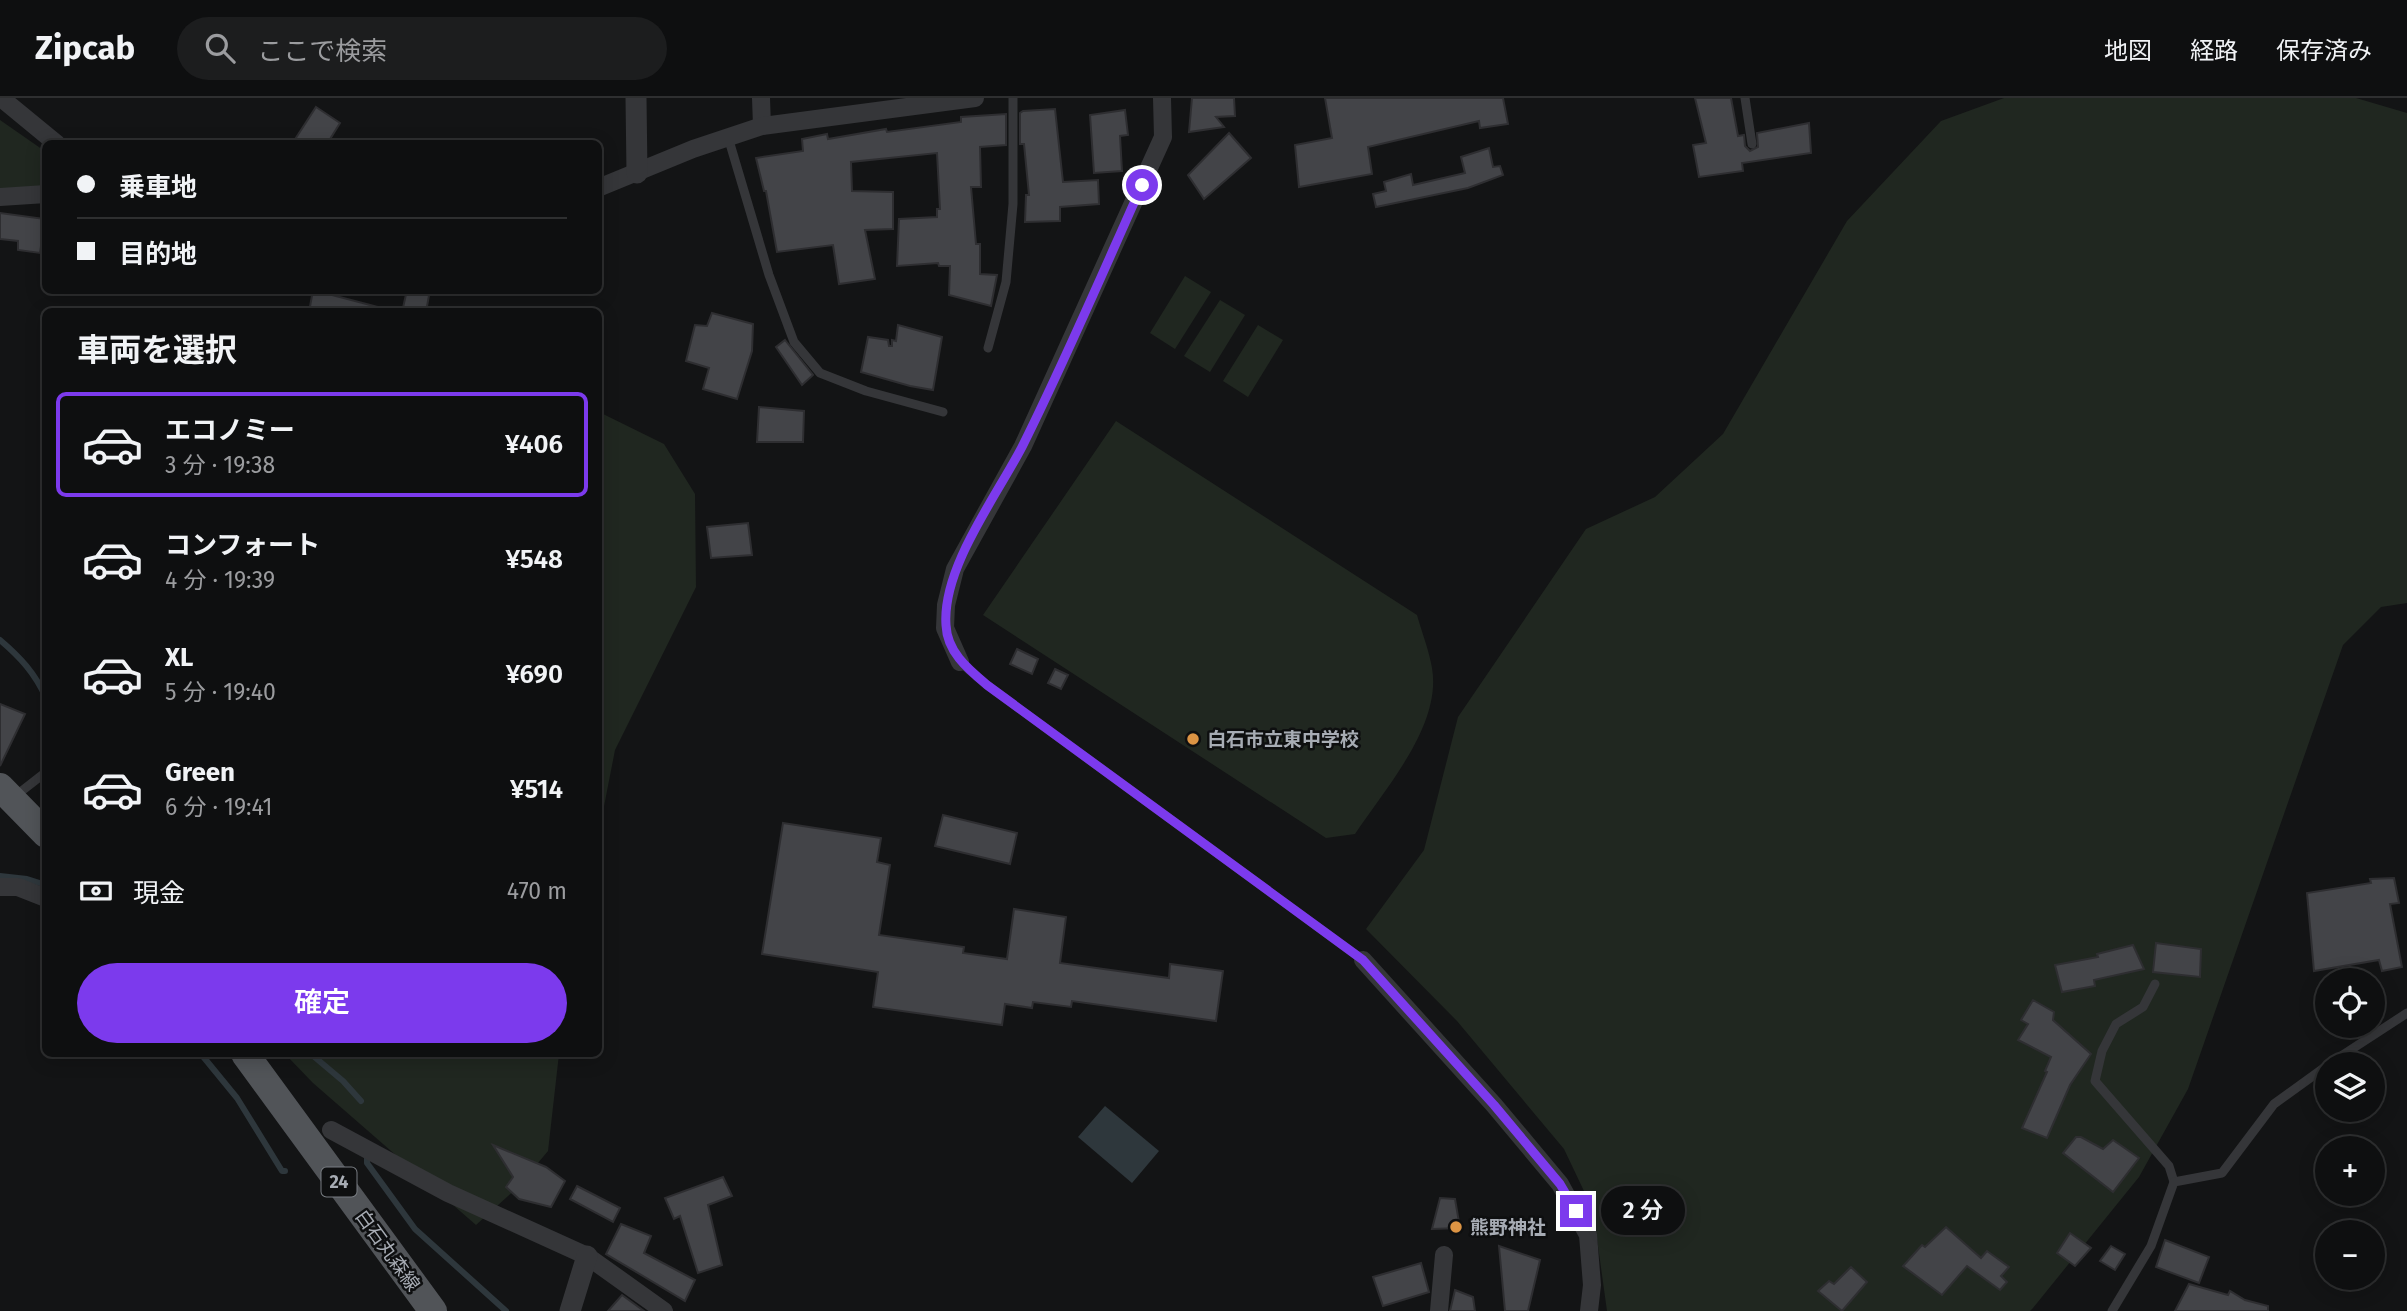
<!DOCTYPE html>
<html lang="ja">
<head>
<meta charset="utf-8">
<style>
	:root { --surface:#0e0f10; --page:#1c1d1e; --text:#f1f3f6; --muted:#9b9c9f; --line:#2e2f30; --accent:#7c3aed }
	body { margin:0; font-family:"Fira Sans","Noto Sans JP",sans-serif; background:var(--page); color:var(--text); height:100vh; display:flex; flex-direction:column; font-size:26px; white-space:nowrap }
	* { box-sizing:border-box; margin:0 }
	p { font-size:23px; color:var(--muted) }
	.icon { flex:none; width:38px; height:38px; fill:none; stroke:currentColor; stroke-width:2; stroke-linecap:round; stroke-linejoin:round }
	.map { position:relative; flex:1; overflow:hidden }
	.panel { position:absolute; left:42px; top:210px; width:560px; height:749px; display:flex; flex-direction:column; background:var(--surface); border-radius:10px; box-shadow:0 4px 18px #0003,0 0 0 2px var(--line) }
	.panel>* { flex:none }
	.hud { position:absolute; left:42px; top:42px; width:560px; height:154px; border-radius:10px; box-shadow:0 4px 18px #0003,0 0 0 2px var(--line); display:grid; align-content:center; height:154px; padding:0 35px; background:var(--surface) }
	.fabs { position:absolute; left:2315px; top:870px; display:grid; gap:14px }
	.fabs a { display:grid; place-items:center; width:70px; height:70px; border-radius:50%; background:var(--surface); box-shadow:0 4px 18px #0003,0 0 0 2px var(--line); font-size:35px }
	.end { position:absolute; width:32px; height:32px; margin:-16px; border:9px solid #7c3aed; background:#fff; box-shadow:0 0 0 4px #fff }
	.from { border-radius:50% }
	.bubble { position:absolute; height:49px; border-radius:24px; background:var(--surface); box-shadow:0 4px 18px #0003,0 0 0 2px var(--line); font-size:23px; font-weight:600; line-height:49px; text-align:center }
	.hud b { display:flex; align-items:center; gap:24px; height:66px; font-size:26px }
	.hud b+b { border-top:2px solid var(--line) }
	.hud i { width:18px; height:18px; background:var(--text) }
	ul { padding:0; list-style:none }
	li { display:flex; align-items:center; gap:21px; height:105px; margin:0 14px 10px; padding:0 21px; border:4px solid transparent; border-radius:10px }
	li div { flex:1 }
	li b { display:block; font-size:26px }
	li em { font-style:normal; font-weight:600 }
	li.selected { border-color:var(--accent) }
	li>.icon { width:63px; height:63px; stroke-width:1.5 }
	h2 { padding:0 35px; font-size:32px; line-height:84px }
	.pay { display:flex; align-items:center; gap:18px; height:77px; padding:0 35px; font-size:26px }
	.pay p { margin-inline-start:auto }
	.button { display:flex; gap:14px; margin-top:auto; padding:14px 35px }
	.button a { flex:1; height:80px; border-radius:42px; background:var(--accent); color:#fff; font-size:28px; font-weight:600; line-height:80px; text-align:center }
	header { display:flex; align-items:center; gap:42px; box-sizing:border-box; height:98px; padding:0 35px; background:var(--surface); border-bottom:2px solid var(--line) }
	header strong { font-size:33px }
	nav { display:flex; gap:38px; margin-inline-start:auto; font-size:24px }
	.search { width:490px; height:63px; background:var(--page); display:flex; align-items:center; gap:18px; box-sizing:border-box; padding:0 24px; border-radius:38px; color:var(--muted); font-size:26px }
	.map>svg:first-child { display:block }
	.green { fill:#202720 }
	.water { fill:#2e373c }
	.lines { fill:none; stroke-linecap:round; stroke-linejoin:round }
	.stream { stroke:#2e373c; stroke-width:6 }
	.building { fill:#434448; stroke:#2e2e31; stroke-width:2 }
	.service { stroke:#353639; stroke-width:9 }
	.minor { stroke:#353639; stroke-width:18 }
	.tertiary { stroke:#353639; stroke-width:21 }
	.primary { stroke:#515458; stroke-width:28 }
	.route { stroke:#7c3aed; stroke-width:9 }
	.poi-dot { fill:#dc9444; stroke:#0e0f10; stroke-width:2.5 }
	.labels { text-anchor:middle; stroke-width:5; stroke-linejoin:round; paint-order:stroke }
	.shield { fill:#0e0f10; stroke:#797d83; stroke-width:2 }
	.shield-label { font-size:18px; font-weight:bold; fill:#a7acb4 }
	.poi-label { font-size:19px; font-weight:bold; fill:#a7acb4; stroke:#0e0f10; text-anchor:start }
	.street-label { font-size:19px; fill:#a7acb4; stroke:#0e0f10 }
</style>
</head>
<body>
<header>
<strong>Zipcab</strong>
<div class="search"><svg class="icon" aria-label="search" viewBox="0 0 24 24"><circle cx="10" cy="10" r="6"/><path d="M15 15l6 6"/></svg>ここで検索</div>
<nav><a>地図</a><a>経路</a><a>保存済み</a></nav>
</header>
<div class="map">
<svg width="2407" height="1213" viewBox="0 0 2407 1213">
	<rect width="100%" height="100%" fill="#131415"/>
	<g class="green">
		<polygon points="2004,0 2356,0 2407,15 2407,505 2381,509 2343,547 2188,991 2139,1079 2033,1210 2030,1213 1607,1213 1593,1112 1564,1051 1457,923 1366,831 1424,752 1458,619 1586,431 1655,399 1723,336 1847,123 1941,23"/>
		<polygon points="0,22 46,54 45,90 0,93"/>
		<polygon points="1185,178 1211,194 1175,251 1150,235"/>
		<polygon points="1220,202 1245,217 1210,274 1184,258"/>
		<polygon points="1258,227 1283,242 1248,299 1223,283"/>
		<polygon points="599,314 664,346 695,396 696,489 615,652 599,734"/>
		<path d="M1116 323 1417 517C1422 535 1429 552 1432 570 1442 627 1385 691 1355 736L1326 740 983 517Z"/>
		<polygon points="285,956 559,956 548,1053 517,1090 476,1127 313,985"/>
	</g>
	<polygon class="water" points="1105,1008 1159,1053 1132,1085 1078,1039"/>
	<g class="lines">
		<g class="stream">
			<path d="M0 542C20 559 35 575 46 600"/>
			<polyline points="0,778 27,781 46,787"/>
			<polyline points="201,956 237,1000 282,1073 285,1073"/>
			<polyline points="311,956 343,983 361,1003"/>
			<polyline points="367,1057 367,1065 415,1131 506,1213"/>
		</g>
	</g>
	<g class="building">
		<polygon points="1192,0 1234,0 1235,18 1216,19 1224,29 1189,34"/>
		<polygon points="1325,0 1503,0 1508,26 1480,30 1479,23 1368,49 1372,76 1299,89 1295,47 1332,40"/>
		<polygon points="1695,0 1731,0 1738,38 1744,37 1745,48 1750,53 1758,49 1757,35 1809,25 1811,55 1742,65 1743,73 1699,79 1693,47 1706,45"/>
		<polygon points="316,9 340,25 327,46 292,46"/>
		<polygon points="1055,11 1063,84 1098,82 1099,106 1060,109 1060,123 1025,124 1026,97 1029,97 1024,46 1020,46 1020,15 1023,13"/>
		<polygon points="1125,12 1128,37 1120,38 1122,73 1094,75 1090,17"/>
		<polygon points="1006,16 1006,47 980,49 981,89 971,89 976,146 980,146 980,176 997,177 991,208 949,197 950,168 939,168 938,165 897,168 899,121 937,119 937,111 940,111 937,55 851,64 852,93 893,94 893,131 865,132 875,181 839,186 833,147 777,154 766,93 764,93 756,60 803,53 802,41 827,36 828,41 886,31 887,34 961,24 961,19"/>
		<polygon points="1229,35 1251,60 1204,101 1188,77"/>
		<polygon points="1489,50 1493,69 1500,68 1503,77 1468,90 1376,109 1373,96 1386,93 1384,84 1411,76 1413,87 1465,75 1461,59"/>
		<polygon points="0,115 45,121 40,155 18,152 18,143 0,141"/>
		<polygon points="313,192 378,209 378,214 309,214"/>
		<polygon points="407,192 430,192 426,214 402,214"/>
		<polygon points="712,215 753,226 752,253 737,301 703,291 709,270 686,263 695,227 707,228"/>
		<polygon points="898,227 942,239 933,292 910,288 861,274 868,239 888,242 889,248 892,248 892,242 896,243"/>
		<polygon points="785,242 813,277 802,287 776,249"/>
		<polygon points="759,309 804,313 803,344 757,344"/>
		<polygon points="748,425 752,457 711,460 707,429"/>
		<polygon points="1017,551 1038,561 1032,576 1010,566"/>
		<polygon points="1055,571 1068,577 1061,591 1048,585"/>
		<polygon points="0,606 25,616 0,668"/>
		<polygon points="943,717 1017,735 1010,766 935,748"/>
		<polygon points="783,725 881,740 877,764 890,767 879,837 964,849 963,855 1007,861 1014,811 1066,819 1060,865 1169,880 1170,866 1223,873 1216,923 1072,903 1071,909 1033,904 1032,910 1005,906 1002,927 873,909 878,874 762,856"/>
		<polygon points="2394,780 2399,805 2390,806 2402,869 2382,873 2379,862 2314,873 2307,795 2371,785 2370,781"/>
		<polygon points="2156,845 2201,851 2200,879 2153,874"/>
		<polygon points="2133,847 2144,871 2094,882 2095,888 2062,894 2055,867 2098,859 2097,856"/>
		<polygon points="2033,902 2054,914 2053,922 2091,956 2070,987 2047,1040 2022,1030 2047,974 2045,973 2051,959 2018,942 2028,926 2021,922"/>
		<polygon points="2076,1039 2081,1039 2103,1051 2113,1042 2139,1060 2113,1094 2063,1055"/>
		<polygon points="493,1047 546,1069 565,1083 551,1109 519,1101 506,1089 513,1079"/>
		<polygon points="723,1079 732,1098 708,1107 722,1167 698,1175 680,1118 674,1121 665,1100"/>
		<polygon points="577,1088 620,1110 613,1124 570,1101"/>
		<polygon points="1440,1100 1455,1101 1460,1130 1432,1131"/>
		<polygon points="621,1126 651,1138 644,1155 695,1182 685,1203 606,1156"/>
		<polygon points="1946,1129 1981,1160 1987,1153 2009,1169 2001,1178 2007,1184 2000,1192 1967,1168 1942,1197 1903,1168 1922,1147 1925,1149"/>
		<polygon points="2070,1135 2091,1150 2075,1168 2057,1155"/>
		<polygon points="2165,1142 2209,1159 2199,1185 2156,1169"/>
		<polygon points="1499,1148 1540,1162 1528,1213 1505,1213"/>
		<polygon points="2111,1148 2125,1156 2115,1172 2100,1163"/>
		<polygon points="1421,1165 1429,1194 1383,1208 1373,1179"/>
		<polygon points="1851,1169 1867,1184 1842,1213 1818,1193 1829,1183 1834,1186"/>
		<polygon points="2189,1186 2228,1197 2230,1193 2245,1202 2268,1208 2268,1213 2175,1213"/>
		<polygon points="1455,1192 1473,1199 1475,1213 1450,1213"/>
		<polygon points="622,1197 644,1213 608,1213"/>
	</g>
	<g class="lines">
		<g class="service">
			<polyline points="1745,0 1752,46"/>
			<polyline points="728,39 769,177 794,244 820,275 866,293 943,314"/>
			<polyline points="988,250 1006,184 1013,106 1013,0"/>
			<polyline points="960,564 987,587 1363,862"/>
			<polyline points="14,699 46,674"/>
			<polyline points="2155,886 2143,909 2116,926 2102,953 2095,983 2169,1068 2174,1084"/>
			<polyline points="2329,966 2407,915"/>
			<polyline points="2112,1213 2151,1148 2174,1084 2222,1075 2274,1006 2328,967"/>
		</g>
		<g class="minor">
			<polyline points="1,0 57,46"/>
			<polyline points="761,0 762,28"/>
			<polyline points="598,90 693,51 762,28 975,0"/>
			<polyline points="0,99 46,96"/>
			<polyline points="960,564 945,530 946,507 955,471 1023,348 1163,39 1162,0"/>
			<polyline points="0,789 18,789 46,800"/>
			<polyline points="1363,862 1494,1007 1560,1086 1588,1137 1592,1187 1589,1213"/>
			<polyline points="331,1032 448,1095 587,1158 664,1213"/>
			<polyline points="1439,1213 1444,1157"/>
		</g>
		<g class="tertiary">
			<polyline points="636,0 637,75"/>
			<polyline points="570,1213 587,1158"/>
		</g>
		<g class="primary">
			<polyline points="0,689 46,736"/>
			<polyline points="245,956 433,1213"/>
		</g>
	</g>
	<g class="lines">
		<path class="route" d="M1142 87C1103 174 1065 263 1022 349 996 399 942 470 946 527 947 554 968 571 987 587L1363 862 1494 1007 1560 1086 1576 1113"/>
	</g>
	<g class="poi-dot">
		<circle cx="1193" cy="641" r="7"/>
		<circle cx="1456" cy="1129" r="7"/>
	</g>
	<g class="labels">
		<rect class="shield" x="321.5" y="1069.5" width="35" height="29" rx="5"/>
		<g class="shield-label">
			<text x="339" y="1090">24</text>
		</g>
		<g class="poi-label">
			<text x="1207" y="648">白石市立東中学校</text>
			<text x="1470" y="1136">熊野神社</text>
		</g>
		<g class="street-label">
			<text transform="translate(388 1152) rotate(54)" y="7">白石丸森線</text>
		</g>
	</g>
</svg>
<div class="fabs">
<a><svg class="icon" aria-label="locate" viewBox="0 0 24 24"><circle cx="12" cy="12" r="6"/><path d="M12 2v4M12 18v4M2 12h4M18 12h4"/></svg></a>
<a><svg class="icon" aria-label="layers" viewBox="0 0 24 24"><path d="M12 4l9 5-9 5-9-5zM3 14l9 5 9-5"/></svg></a>
<a>+</a>
<a>−</a>
</div>
<i class="end from" style="left:1142px;top:87px"></i>
<i class="end" style="left:1576px;top:1113px"></i>
<div class="bubble" style="left:1601px;top:1088px;width:84px">2 分</div>
<div class="hud">
<b><i class="from"></i>乗車地</b>
<b><i></i>目的地</b>
</div>
<section class="panel">
<h2>車両を選択</h2>
<ul>
<li class="selected"><svg class="icon" aria-label="car" viewBox="0 0 24 24"><path d="M5 17H2v-5l4-1 3-4h7l3 4 3 1v5h-3M9 17h6M6 11h13"/><circle cx="7" cy="17" r="2"/><circle cx="17" cy="17" r="2"/></svg><div><b>エコノミー</b><p>3 分 · 19:38</p></div><em>¥406</em></li>
<li><svg class="icon" aria-label="car" viewBox="0 0 24 24"><path d="M5 17H2v-5l4-1 3-4h7l3 4 3 1v5h-3M9 17h6M6 11h13"/><circle cx="7" cy="17" r="2"/><circle cx="17" cy="17" r="2"/></svg><div><b>コンフォート</b><p>4 分 · 19:39</p></div><em>¥548</em></li>
<li><svg class="icon" aria-label="car" viewBox="0 0 24 24"><path d="M5 17H2v-5l4-1 3-4h7l3 4 3 1v5h-3M9 17h6M6 11h13"/><circle cx="7" cy="17" r="2"/><circle cx="17" cy="17" r="2"/></svg><div><b>XL</b><p>5 分 · 19:40</p></div><em>¥690</em></li>
<li><svg class="icon" aria-label="car" viewBox="0 0 24 24"><path d="M5 17H2v-5l4-1 3-4h7l3 4 3 1v5h-3M9 17h6M6 11h13"/><circle cx="7" cy="17" r="2"/><circle cx="17" cy="17" r="2"/></svg><div><b>Green</b><p>6 分 · 19:41</p></div><em>¥514</em></li>
</ul>
<div class="pay"><svg class="icon" aria-label="cash" viewBox="0 0 24 24"><path d="M3 7h18v10H3z"/><circle cx="12" cy="12" r="2"/></svg>現金<p>470 m</p></div>
<div class="button"><a>確定</a></div>
</section>
</div>
</body>
</html>
